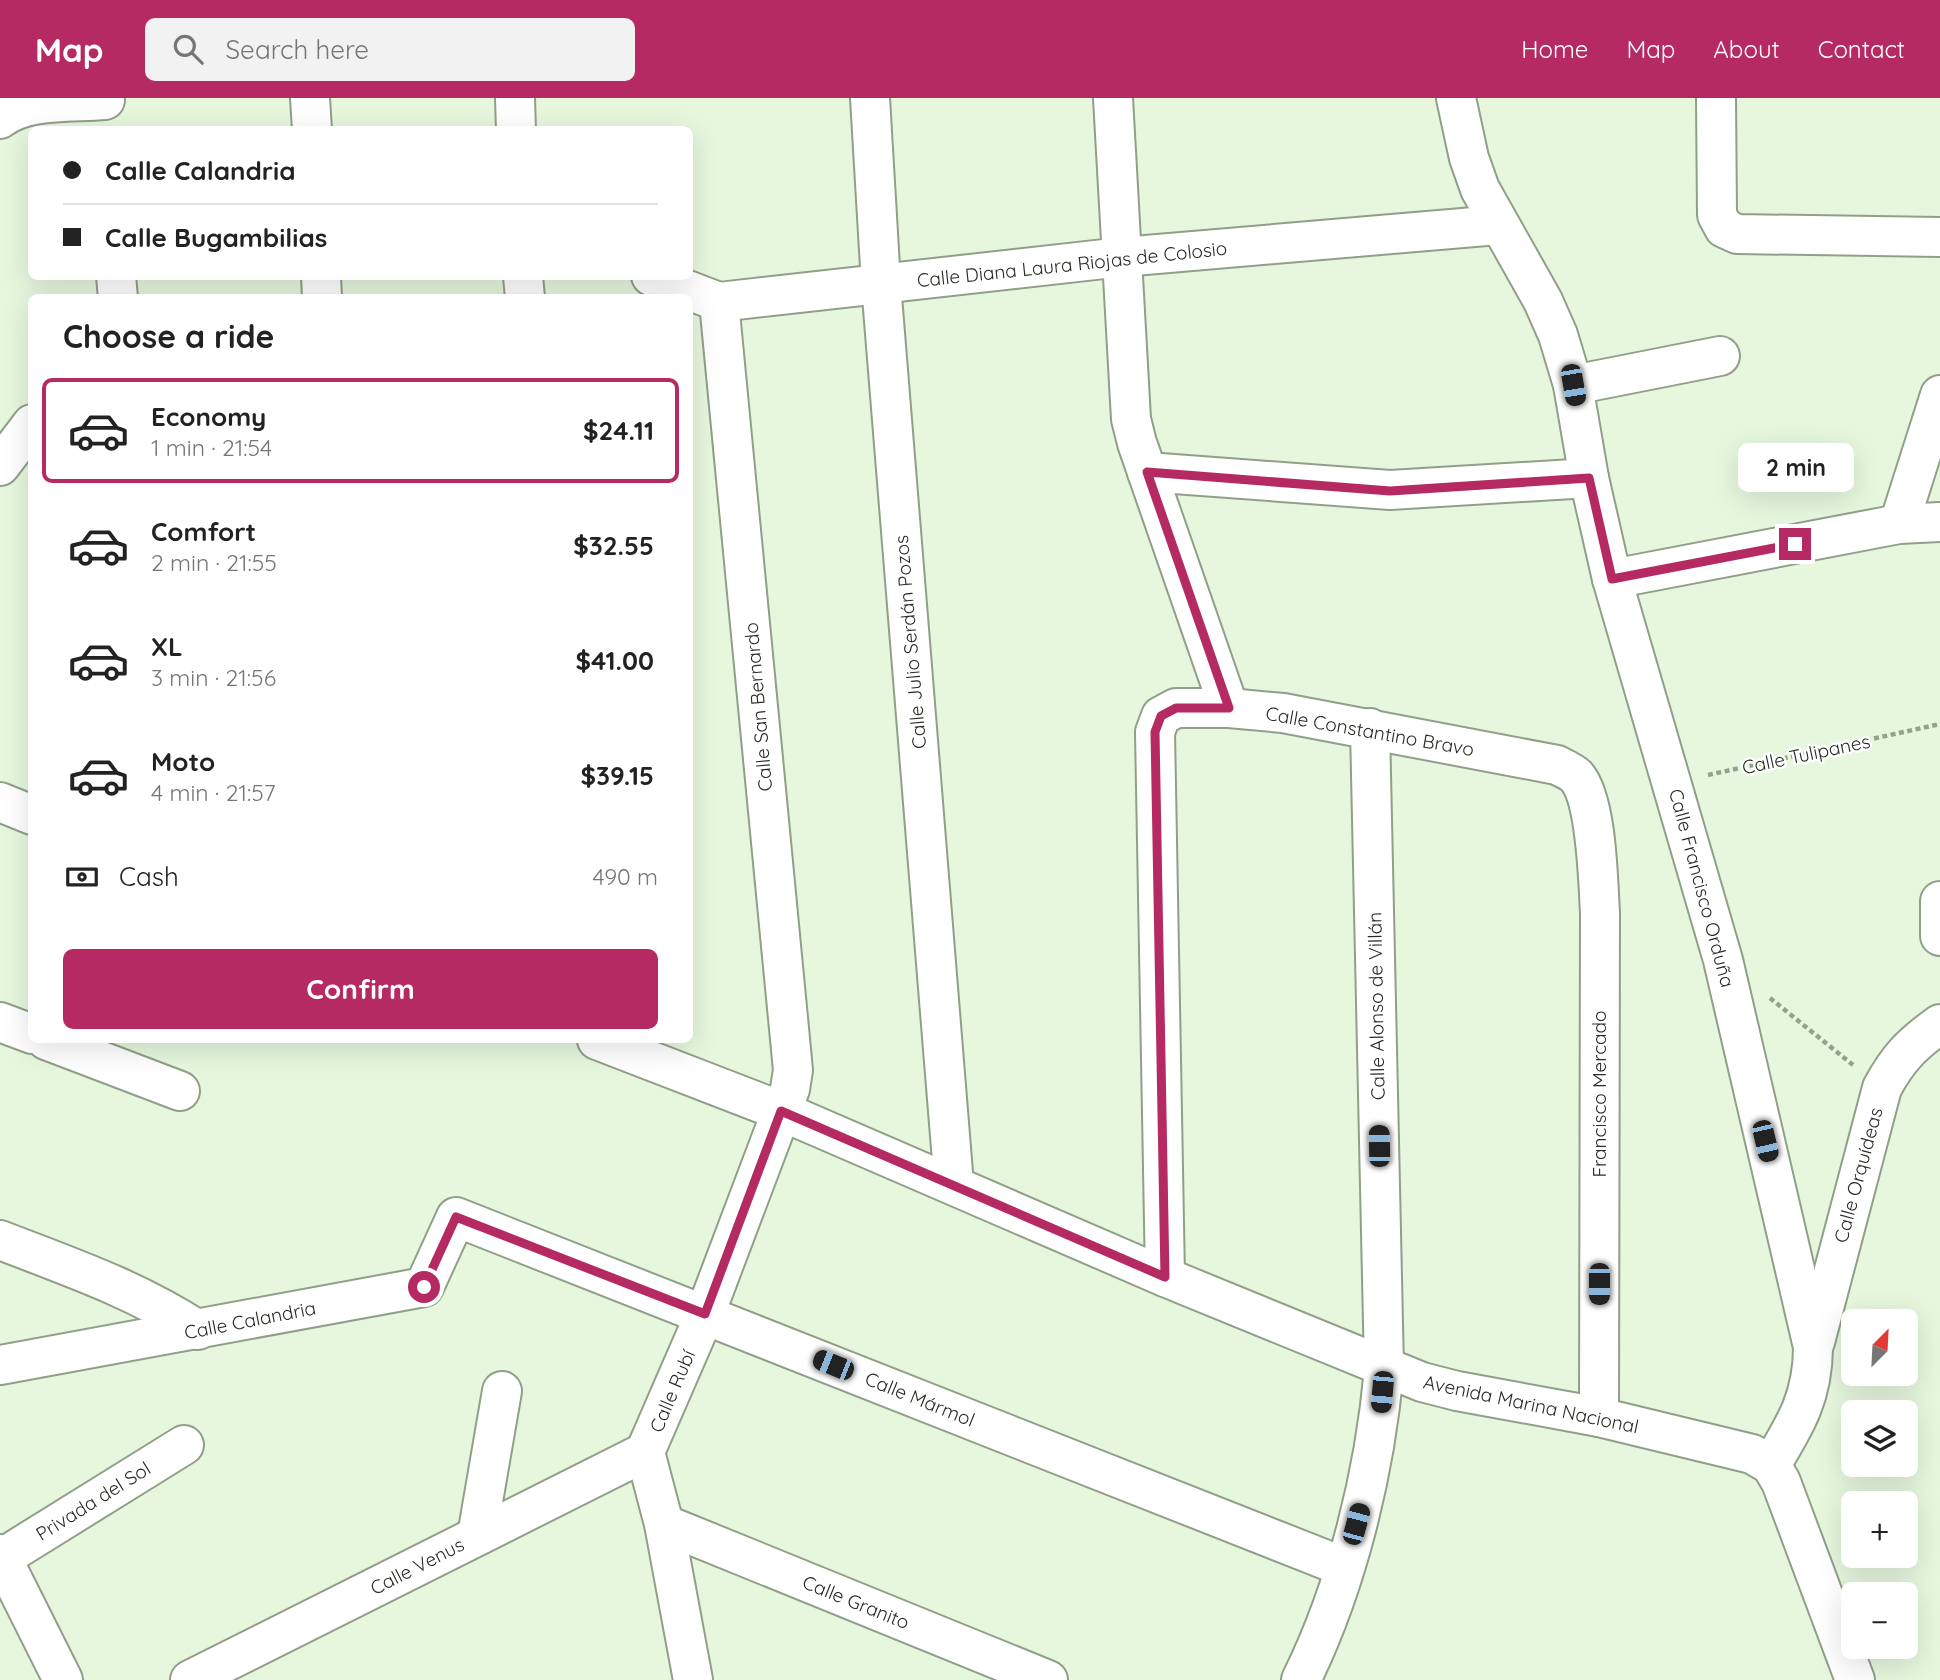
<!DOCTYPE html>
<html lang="en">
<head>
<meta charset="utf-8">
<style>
	:root { --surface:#fff; --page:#f2f2f2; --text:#222; --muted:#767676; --line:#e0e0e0; --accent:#b62a63 }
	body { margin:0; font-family:Quicksand,sans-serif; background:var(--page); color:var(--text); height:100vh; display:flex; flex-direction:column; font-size:26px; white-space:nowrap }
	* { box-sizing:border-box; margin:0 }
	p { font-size:23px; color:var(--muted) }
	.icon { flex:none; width:38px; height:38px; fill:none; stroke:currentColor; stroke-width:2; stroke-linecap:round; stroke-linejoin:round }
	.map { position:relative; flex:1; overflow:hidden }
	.drawer { position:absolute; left:28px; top:196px; width:665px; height:749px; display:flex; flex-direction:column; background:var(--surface); border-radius:10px; box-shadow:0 7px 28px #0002 }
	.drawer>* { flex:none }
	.hud { position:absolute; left:28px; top:28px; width:665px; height:154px; border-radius:10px; box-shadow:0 7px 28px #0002; display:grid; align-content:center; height:154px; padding:0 35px; background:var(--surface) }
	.needle { width:46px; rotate:24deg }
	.buttons { position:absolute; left:1841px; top:1211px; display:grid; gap:14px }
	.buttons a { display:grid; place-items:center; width:77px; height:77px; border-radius:10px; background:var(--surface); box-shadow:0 7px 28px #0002; font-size:35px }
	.end { position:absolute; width:32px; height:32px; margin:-16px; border:9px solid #b62a63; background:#fff; box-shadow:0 0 0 4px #fff }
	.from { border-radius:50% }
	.bubble { position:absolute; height:49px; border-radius:10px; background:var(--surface); box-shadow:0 7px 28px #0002; font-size:23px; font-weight:700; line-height:49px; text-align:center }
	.car { position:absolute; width:21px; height:42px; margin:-21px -10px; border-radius:9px; box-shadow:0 0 5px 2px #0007; background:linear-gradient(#222 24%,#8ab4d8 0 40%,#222 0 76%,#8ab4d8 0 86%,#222 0) }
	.hud b { display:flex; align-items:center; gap:24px; height:66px; font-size:26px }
	.hud b+b { border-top:2px solid var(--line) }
	.hud i { width:18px; height:18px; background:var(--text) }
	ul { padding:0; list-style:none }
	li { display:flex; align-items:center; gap:21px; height:105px; margin:0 14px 10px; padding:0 21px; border:4px solid transparent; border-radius:10px }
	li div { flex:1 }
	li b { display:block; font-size:26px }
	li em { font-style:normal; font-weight:700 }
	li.active { border-color:var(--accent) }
	li>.icon { width:63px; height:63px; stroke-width:1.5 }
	h2 { padding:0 35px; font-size:32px; line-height:84px }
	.pay { display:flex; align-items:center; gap:18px; height:77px; padding:0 35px; font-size:26px }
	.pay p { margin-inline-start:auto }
	.action { display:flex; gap:14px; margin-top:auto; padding:14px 35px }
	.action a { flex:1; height:80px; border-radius:10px; background:var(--accent); color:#fff; font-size:28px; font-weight:700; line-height:80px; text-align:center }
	header { display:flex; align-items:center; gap:42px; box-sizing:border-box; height:98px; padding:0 35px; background:var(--accent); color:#fff }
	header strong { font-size:33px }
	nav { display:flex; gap:38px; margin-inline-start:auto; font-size:24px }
	.search { width:490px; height:63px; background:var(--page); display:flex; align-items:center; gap:18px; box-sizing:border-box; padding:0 24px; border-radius:10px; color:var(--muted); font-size:26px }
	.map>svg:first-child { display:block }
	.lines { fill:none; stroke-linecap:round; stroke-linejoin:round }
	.street-casing { stroke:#90a088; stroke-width:42 }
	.path { stroke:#95a18f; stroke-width:4.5; stroke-dasharray:5 3.5; stroke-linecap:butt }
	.street { stroke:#fff; stroke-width:38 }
	.route { stroke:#b62a63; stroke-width:9 }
	.labels { text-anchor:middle; stroke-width:5; stroke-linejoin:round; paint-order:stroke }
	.street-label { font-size:19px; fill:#262c23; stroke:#fff }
</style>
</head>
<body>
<header>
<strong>Map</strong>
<div class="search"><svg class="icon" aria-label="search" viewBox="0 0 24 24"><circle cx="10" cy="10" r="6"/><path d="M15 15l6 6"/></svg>Search here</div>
<nav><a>Home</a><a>Map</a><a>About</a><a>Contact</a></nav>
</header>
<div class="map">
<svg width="1940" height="1582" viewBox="0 0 1940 1582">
	<rect width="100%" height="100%" fill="#e6f7de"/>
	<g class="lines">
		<g class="street-casing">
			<g id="street">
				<polyline points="310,0 312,32"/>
				<polyline points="515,0 516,32"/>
				<polyline points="870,0 881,186 954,1087"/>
				<polyline points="1113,0 1131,321 1137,345 1229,610"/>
				<path d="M1456 0 1469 60 1480 91 1543 203 1558 237 1573 287 1589 380 1612 481 1723 862 1813 1249C1813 1298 1796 1326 1771 1367"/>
				<polyline points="1716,0 1717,117 1724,130 1737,136 1940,139"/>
				<path d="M0 21C27 0 72 5 105 2"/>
				<polyline points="116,178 118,200"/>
				<polyline points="321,178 322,200"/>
				<polyline points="523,178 525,200"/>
				<polyline points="651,178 719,204 1122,159 1498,127"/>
				<polyline points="1573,287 1720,258"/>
				<polyline points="0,368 32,326"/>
				<polyline points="1147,374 1390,392 1589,380"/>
				<polyline points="1899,426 1940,297"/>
				<polyline points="1612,481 1899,426 1940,424"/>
				<polyline points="0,704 32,717"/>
				<polyline points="1940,803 1940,838"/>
				<polyline points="0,924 32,936"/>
				<polyline points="46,942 180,993"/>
				<polyline points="597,942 781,1013 1165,1179 1422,1284 1457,1293 1599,1319 1752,1356 1771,1367 1781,1384 1855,1582"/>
				<path d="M0 1142C70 1169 135 1191 198 1232"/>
				<path d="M1165 1179 1155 634 1161 618 1176 610H1229L1283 615 1557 667C1563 670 1572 674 1576 678 1597 701 1598 783 1600 815L1599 1319"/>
				<path d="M1815 1244 1882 990C1898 960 1912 946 1940 926"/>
				<polyline points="0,1267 424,1189 456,1119 1344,1469"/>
				<polyline points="664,1426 1048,1582"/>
				<polyline points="477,1438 502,1293"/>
				<polyline points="0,1456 63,1582"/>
				<polyline points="2,1460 184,1347"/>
				<polyline points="190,1582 645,1354"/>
				<polyline points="693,1582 664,1426 645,1354 705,1216 790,991 793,972 719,204"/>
				<path d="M1301 1582C1347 1489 1375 1374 1384 1271L1370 630"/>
			</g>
		</g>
		<g class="path">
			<polyline points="1708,677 1940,626"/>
			<polyline points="1770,900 1853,967"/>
		</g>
		<use href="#street" class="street"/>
	</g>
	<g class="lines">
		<polyline class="route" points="424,1189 456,1119 705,1216 781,1013 1165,1179 1155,634 1161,618 1176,610 1229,610 1147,374 1390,393 1589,380 1612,481 1795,446"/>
	</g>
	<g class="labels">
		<g class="street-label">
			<text transform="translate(1072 166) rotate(-6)" y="7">Calle Diana Laura Riojas de Colosio</text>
			<text transform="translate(910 544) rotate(-95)" y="7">Calle Julio Serdán Pozos</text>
			<text transform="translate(758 609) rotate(-95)" y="7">Calle San Bernardo</text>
			<text transform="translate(1370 633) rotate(10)" y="7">Calle Constantino Bravo</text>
			<text transform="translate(1806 656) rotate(-12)" y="7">Calle Tulipanes</text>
			<text transform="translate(1702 790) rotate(75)" y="7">Calle Francisco Orduña</text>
			<text transform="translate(1376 908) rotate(-91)" y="7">Calle Alonso de Villán</text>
			<text transform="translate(1599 996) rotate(-90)" y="7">Francisco Mercado</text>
			<text transform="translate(1858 1077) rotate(-75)" y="7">Calle Orquídeas</text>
			<text transform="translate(250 1222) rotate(-11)" y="7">Calle Calandria</text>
			<text transform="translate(672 1293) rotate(-67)" y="7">Calle Rubí</text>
			<text transform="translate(920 1301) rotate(22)" y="7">Calle Mármol</text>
			<text transform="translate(1531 1306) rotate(12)" y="7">Avenida Marina Nacional</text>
			<text transform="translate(93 1403) rotate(-32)" y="7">Privada del Sol</text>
			<text transform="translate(417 1468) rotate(-27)" y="7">Calle Venus</text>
			<text transform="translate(856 1504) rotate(22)" y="7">Calle Granito</text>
		</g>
	</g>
</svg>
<div class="buttons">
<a><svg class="needle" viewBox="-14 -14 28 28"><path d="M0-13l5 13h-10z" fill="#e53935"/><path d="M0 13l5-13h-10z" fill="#767676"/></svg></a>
<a><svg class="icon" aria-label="layers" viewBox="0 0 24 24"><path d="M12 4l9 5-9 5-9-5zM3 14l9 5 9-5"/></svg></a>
<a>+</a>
<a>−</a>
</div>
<i class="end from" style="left:424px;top:1189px"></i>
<i class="end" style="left:1795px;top:446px"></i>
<div class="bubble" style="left:1738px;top:345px;width:116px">2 min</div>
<i class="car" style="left:1573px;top:287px;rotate:170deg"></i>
<i class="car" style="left:1765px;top:1043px;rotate:167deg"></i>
<i class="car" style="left:1379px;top:1048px;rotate:359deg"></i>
<i class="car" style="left:1599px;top:1186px;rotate:180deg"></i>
<i class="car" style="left:833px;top:1267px;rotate:292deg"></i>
<i class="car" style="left:1382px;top:1294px;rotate:185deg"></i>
<i class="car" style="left:1356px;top:1426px;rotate:15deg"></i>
<div class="hud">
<b><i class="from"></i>Calle Calandria</b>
<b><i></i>Calle Bugambilias</b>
</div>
<section class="drawer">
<h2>Choose a ride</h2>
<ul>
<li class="active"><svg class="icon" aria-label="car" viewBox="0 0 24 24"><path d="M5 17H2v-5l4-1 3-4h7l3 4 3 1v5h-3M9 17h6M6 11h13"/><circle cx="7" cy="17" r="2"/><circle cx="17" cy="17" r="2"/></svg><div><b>Economy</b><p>1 min · 21:54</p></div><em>$24.11</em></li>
<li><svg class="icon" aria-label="car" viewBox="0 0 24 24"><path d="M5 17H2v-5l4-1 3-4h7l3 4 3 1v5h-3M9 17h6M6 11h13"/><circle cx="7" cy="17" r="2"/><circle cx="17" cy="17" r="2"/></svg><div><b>Comfort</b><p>2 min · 21:55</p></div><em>$32.55</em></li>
<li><svg class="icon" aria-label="car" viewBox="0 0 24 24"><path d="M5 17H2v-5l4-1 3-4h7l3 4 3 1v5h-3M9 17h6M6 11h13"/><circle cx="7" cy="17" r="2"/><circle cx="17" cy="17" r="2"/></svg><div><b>XL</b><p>3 min · 21:56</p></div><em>$41.00</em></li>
<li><svg class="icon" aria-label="car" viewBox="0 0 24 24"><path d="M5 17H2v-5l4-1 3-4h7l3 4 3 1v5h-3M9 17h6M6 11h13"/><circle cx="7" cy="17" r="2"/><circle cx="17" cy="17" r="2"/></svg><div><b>Moto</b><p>4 min · 21:57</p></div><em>$39.15</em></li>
</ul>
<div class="pay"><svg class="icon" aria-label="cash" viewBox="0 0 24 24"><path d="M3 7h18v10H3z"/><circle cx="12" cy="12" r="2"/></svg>Cash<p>490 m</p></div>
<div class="action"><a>Confirm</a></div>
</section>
</div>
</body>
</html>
